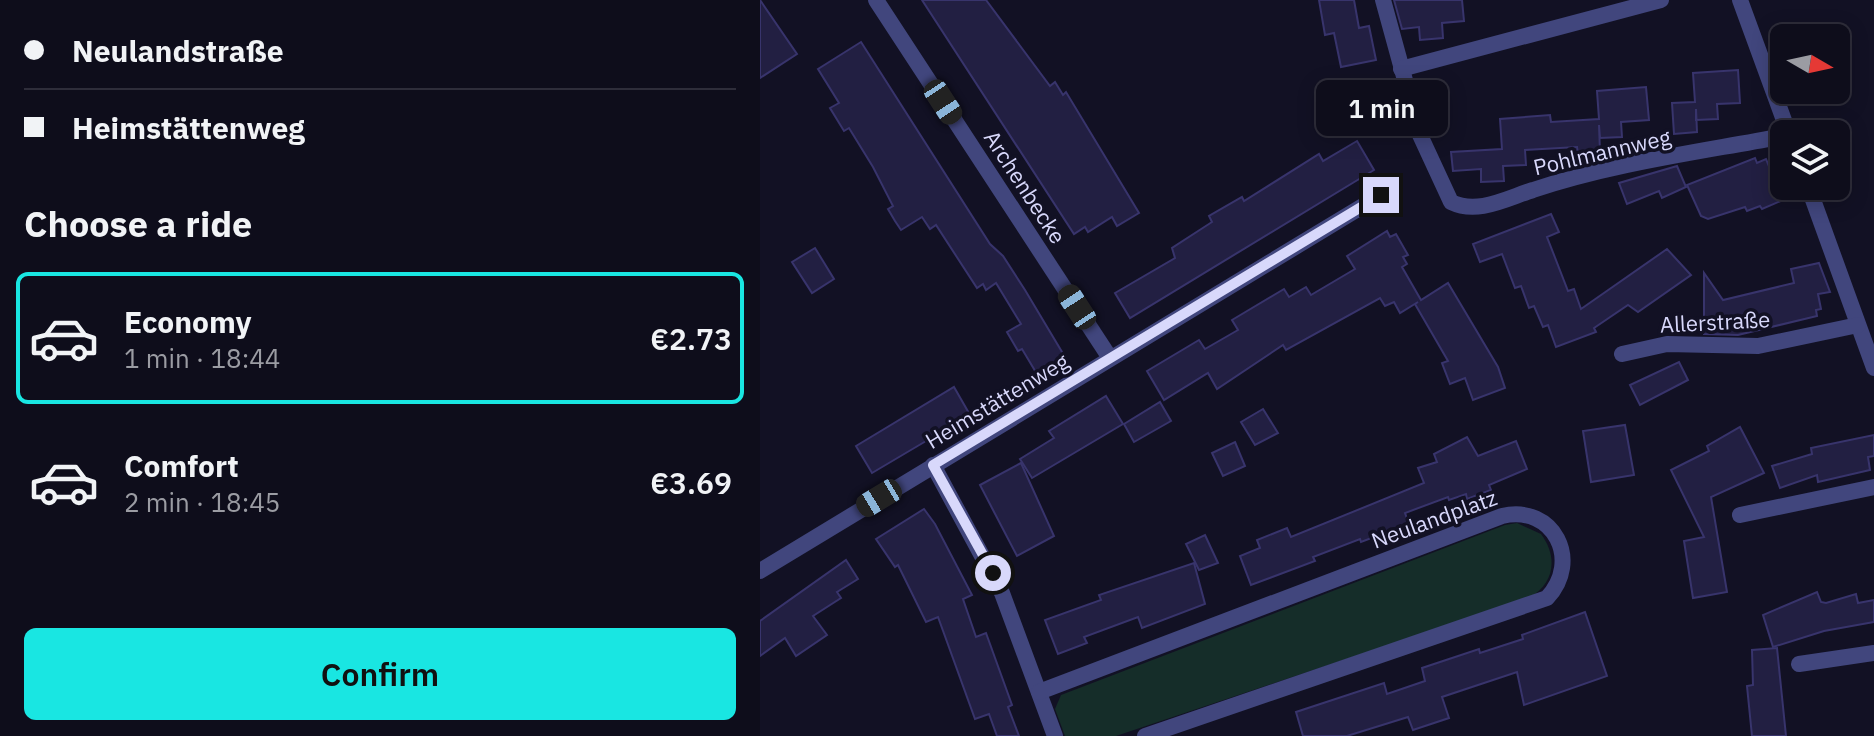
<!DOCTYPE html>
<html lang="en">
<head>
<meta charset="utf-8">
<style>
	:root { --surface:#0e0d1b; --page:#1c1b28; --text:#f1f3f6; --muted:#9b9ca3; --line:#2e2d3a; --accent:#19e6e2 }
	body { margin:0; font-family:"IBM Plex Sans",sans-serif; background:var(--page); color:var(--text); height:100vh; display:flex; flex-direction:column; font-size:30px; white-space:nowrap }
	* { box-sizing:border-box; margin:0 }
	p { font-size:26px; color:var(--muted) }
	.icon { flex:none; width:44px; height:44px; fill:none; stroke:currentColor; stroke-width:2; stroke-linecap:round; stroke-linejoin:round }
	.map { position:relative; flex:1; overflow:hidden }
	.drawer { display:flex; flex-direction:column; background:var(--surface); width:760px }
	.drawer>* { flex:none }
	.hud { display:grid; align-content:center; height:176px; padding:0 24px; background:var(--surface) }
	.needle { width:52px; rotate:99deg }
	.tools { position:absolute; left:1010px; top:24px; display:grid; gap:16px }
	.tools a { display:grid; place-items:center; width:80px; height:80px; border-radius:12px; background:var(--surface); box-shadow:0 4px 20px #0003,0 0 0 2px var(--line); font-size:40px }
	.end { position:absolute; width:36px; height:36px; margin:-18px; border:10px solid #d8d8fb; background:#111; box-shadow:0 0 0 4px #111 }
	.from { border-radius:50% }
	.bubble { position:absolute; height:56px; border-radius:12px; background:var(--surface); box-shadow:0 4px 20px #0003,0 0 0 2px var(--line); font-size:26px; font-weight:600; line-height:56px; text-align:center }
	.car { position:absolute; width:24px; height:48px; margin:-24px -12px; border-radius:10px; box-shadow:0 0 6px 2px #0007; background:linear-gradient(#222 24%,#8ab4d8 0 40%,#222 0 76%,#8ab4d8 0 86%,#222 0) }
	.hud b { display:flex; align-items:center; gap:28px; height:76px; font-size:30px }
	.hud b+b { border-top:2px solid var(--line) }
	.hud i { width:20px; height:20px; background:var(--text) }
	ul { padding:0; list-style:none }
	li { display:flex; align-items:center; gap:24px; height:132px; margin:0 16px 12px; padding:0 8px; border:4px solid transparent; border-radius:12px }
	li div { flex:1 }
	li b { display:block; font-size:30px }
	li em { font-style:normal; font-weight:600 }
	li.current { border-color:var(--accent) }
	li>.icon { width:72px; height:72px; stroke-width:1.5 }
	h2 { padding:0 24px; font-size:36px; line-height:96px }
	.primary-button { display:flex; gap:16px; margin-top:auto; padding:16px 24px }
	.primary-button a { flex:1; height:92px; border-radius:12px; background:var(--accent); color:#111; font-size:32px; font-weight:600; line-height:92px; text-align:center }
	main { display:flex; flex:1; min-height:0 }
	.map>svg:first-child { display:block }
	.green { fill:#152d29 }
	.building { fill:#221f42; stroke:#38346c; stroke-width:2 }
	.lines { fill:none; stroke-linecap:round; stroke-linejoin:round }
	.street { stroke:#41467d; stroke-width:16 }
	.route { stroke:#d8d8fb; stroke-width:10 }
	.labels { text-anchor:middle; stroke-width:7; stroke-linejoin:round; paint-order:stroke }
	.street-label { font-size:22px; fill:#d8d8fb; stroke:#121124 }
</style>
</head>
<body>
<main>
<section class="drawer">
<div class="hud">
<b><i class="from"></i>Neulandstraße</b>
<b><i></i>Heimstättenweg</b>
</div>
<h2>Choose a ride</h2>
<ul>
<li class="current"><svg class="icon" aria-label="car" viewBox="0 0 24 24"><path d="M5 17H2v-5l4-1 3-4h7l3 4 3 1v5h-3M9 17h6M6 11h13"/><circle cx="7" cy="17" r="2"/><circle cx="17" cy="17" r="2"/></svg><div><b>Economy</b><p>1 min · 18:44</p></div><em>€2.73</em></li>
<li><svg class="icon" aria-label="car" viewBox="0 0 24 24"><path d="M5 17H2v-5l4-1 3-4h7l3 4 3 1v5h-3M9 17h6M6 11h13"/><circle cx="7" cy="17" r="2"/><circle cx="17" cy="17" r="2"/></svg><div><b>Comfort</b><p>2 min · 18:45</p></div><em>€3.69</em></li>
</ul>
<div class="primary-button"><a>Confirm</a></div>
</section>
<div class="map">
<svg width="1114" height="736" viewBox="0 0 1114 736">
	<rect width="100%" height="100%" fill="#121124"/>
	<path class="green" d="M757 523 781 534C798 557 795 583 769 598L356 736H305L295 709 301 695 745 525Z"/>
	<g class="building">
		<polygon points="0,0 37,54 0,78"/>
		<polygon points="162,0 226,0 290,86 295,82 303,95 306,92 379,213 357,226 352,217 328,232 325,227 314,234"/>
		<polygon points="559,0 594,0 599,28 609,26 616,60 581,67 574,33 565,35"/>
		<polygon points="634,0 702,0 704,21 682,23 683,38 660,40 659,27 642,29"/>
		<polygon points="101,42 230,244 243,256 265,290 305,357 277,374 262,349 258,351 247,332 261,324 236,283 226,290 223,284 217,288 176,225 170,229 162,217 141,230 135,221 128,209 133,206 113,167 89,128 84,131 70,108 79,103 58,69"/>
		<polygon points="978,70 980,103 957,104 958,119 936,120 936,109 937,132 914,134 912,103 935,102 933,73"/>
		<polygon points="886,87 889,120 861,122 862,137 840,138 839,125 840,152 818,154 817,147 765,150 766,165 743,166 744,181 721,182 721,169 693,171 691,152 742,149 740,119 790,115 791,122 839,119 837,91"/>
		<polygon points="597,141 614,170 370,318 355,293 415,258 412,248 452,222 449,216 482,197 484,201 559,154 563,161"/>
		<polygon points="995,158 997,163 1006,159 1023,200 1002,209 1000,206 987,211 985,207 948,219 941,216 927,185"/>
		<polygon points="917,166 926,187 902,198 899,191 867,204 859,183"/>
		<polygon points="791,214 799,232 787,237 808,291 814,289 821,309 907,249 931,275 878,312 868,305 834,328 836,332 796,347 788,325 783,327 774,306 769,308 761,286 755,288 742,254 720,262 713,244"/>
		<polygon points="627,231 630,237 636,234 648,255 643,257 647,264 642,267 661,300 688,283 738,367 745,388 713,400 705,378 690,384 682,363 688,361 655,304 658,302 640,313 634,302 625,306 620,298 526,350 523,345 457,389 448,373 404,400 387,371 439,340 445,349 478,330 472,320 524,289 529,297 546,287 551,295 595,269 587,256"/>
		<polygon points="55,248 74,279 52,293 32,262"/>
		<polygon points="1059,263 1070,292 1058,294 1061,309 1056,310 1057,316 978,335 944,334 944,273 963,300 1034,283 1031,269"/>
		<polygon points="919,362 928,380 880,405 870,385"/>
		<polygon points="194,387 210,415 112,473 96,446"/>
		<polygon points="346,396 363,424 272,478 260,459 294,438 289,431"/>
		<polygon points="400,402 411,421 374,442 364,424"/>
		<polygon points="503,409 518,433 495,445 481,422"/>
		<polygon points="865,425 874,475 831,482 823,431"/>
		<polygon points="980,427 1004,473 951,497 967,592 933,598 924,541 944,537 911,470 949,451 947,446"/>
		<polygon points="1114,435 1114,456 1108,457 1110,470 1058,482 1057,475 1020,488 1012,466 1052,454 1051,448"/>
		<polygon points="707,437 718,456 756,441 767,469 729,485 731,490 707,499 706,494 689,500 688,497 645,513 649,524 601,542 600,539 553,557 555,561 491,585 480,556 500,548 497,540 527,528 531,537 664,483 658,468 677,462 674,454"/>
		<polygon points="475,442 485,466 463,476 452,453"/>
		<polygon points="261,463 294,536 257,556 220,485"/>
		<polygon points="164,509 175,524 212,595 203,599 216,637 226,633 252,705 248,707 259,736 237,736 229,714 215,719 178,617 166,622 138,565 135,567 116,539"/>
		<polygon points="445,535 458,563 439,570 426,544"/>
		<polygon points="86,560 98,579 77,592 81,598 53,616 67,635 36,656 25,638 0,656 0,621"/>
		<polygon points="434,563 445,604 382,628 378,617 324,637 327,643 298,654 285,620 341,600 339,595"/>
		<polygon points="1057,592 1061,602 1066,603 1096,594 1098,603 1114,600 1114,622 1064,631 1013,647 1003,615"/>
		<polygon points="825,612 847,676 764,705 757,672 682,697 689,718 653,730 648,717 587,736 543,736 536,712 624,683 627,694 665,681 662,668 719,649 720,653 763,639 762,635"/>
		<polygon points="1017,648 1026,736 992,736 987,686 993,685 992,650"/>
	</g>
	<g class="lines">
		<g class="street">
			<polyline points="116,0 350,358"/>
			<path d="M623 0 660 135 691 202C718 215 747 198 773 190 854 163 940 152 1024 136"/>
			<polyline points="980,0 1029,134"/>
			<polyline points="641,69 901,0"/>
			<polyline points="1048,186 1114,368"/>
			<polyline points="862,354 907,344 998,346 1098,325"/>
			<polyline points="173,465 242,593 295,736"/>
			<polyline points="980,515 1114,487"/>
			<polyline points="0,571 621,195"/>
			<polyline points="1039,664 1114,653"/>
			<path d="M279 692 742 516C794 504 822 561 787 598L385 736"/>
		</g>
	</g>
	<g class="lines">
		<polyline class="route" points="233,573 173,465 621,195"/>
	</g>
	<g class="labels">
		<g class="street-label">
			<text transform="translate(842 152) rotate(-13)" y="8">Pohlmannweg</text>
			<text transform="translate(265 187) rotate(57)" y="8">Archenbecke</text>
			<text transform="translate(955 322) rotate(-3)" y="8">Allerstraße</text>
			<text transform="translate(237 401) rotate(-31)" y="8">Heimstättenweg</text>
			<text transform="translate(674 519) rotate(-20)" y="8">Neulandplatz</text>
		</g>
	</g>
</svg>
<div class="tools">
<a><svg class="needle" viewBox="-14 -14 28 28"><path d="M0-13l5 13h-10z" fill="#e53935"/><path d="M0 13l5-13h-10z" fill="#9b9ca3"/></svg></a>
<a><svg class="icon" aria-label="layers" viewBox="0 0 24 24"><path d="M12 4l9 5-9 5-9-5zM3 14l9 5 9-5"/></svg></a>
</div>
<i class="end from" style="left:233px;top:573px"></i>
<i class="end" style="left:621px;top:195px"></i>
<div class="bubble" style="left:556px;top:80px;width:132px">1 min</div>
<i class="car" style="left:183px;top:102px;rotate:147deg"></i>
<i class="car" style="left:317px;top:307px;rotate:327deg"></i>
<i class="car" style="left:119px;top:498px;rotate:239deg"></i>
</div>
</main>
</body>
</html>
